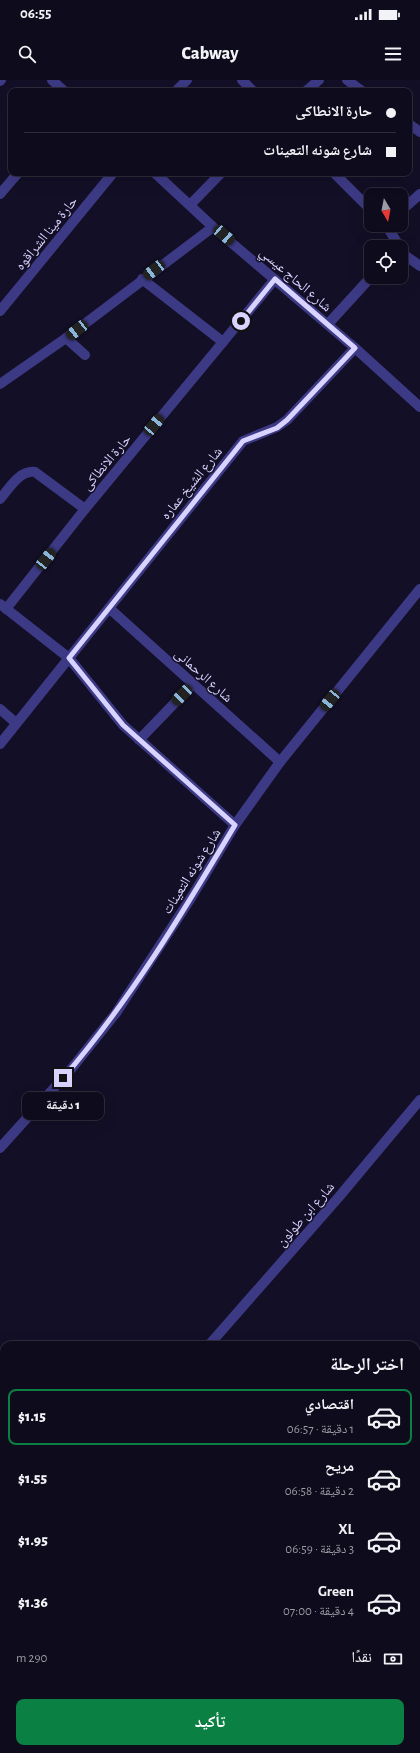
<!DOCTYPE html>
<html lang="ar">
<head>
<meta charset="utf-8">
<style>
	:root { --surface:#0e0b1c; --page:#171425; --text:#f1f3f6; --muted:#9b9ba3; --line:#2e2b3b; --accent:#0b8043 }
	body { margin:0; font-family:"Alegreya Sans","Noto Naskh Arabic",sans-serif; background:var(--page); color:var(--text); direction:rtl; height:100vh; display:flex; flex-direction:column; font-size:15px; white-space:nowrap }
	* { box-sizing:border-box; margin:0 }
	p { font-size:13px; color:var(--muted) }
	.icon { flex:none; width:22px; height:22px; fill:none; stroke:currentColor; stroke-width:2; stroke-linecap:round; stroke-linejoin:round }
	.map { position:relative; flex:1; overflow:hidden; direction:ltr }
	.side { position:absolute; left:0px; top:1261px; width:420px; height:412px; display:flex; flex-direction:column; background:var(--surface); border-radius:12px 12px 0 0; box-shadow:0 4px 16px #0002,0 0 0 1px var(--line); direction:rtl }
	.side>* { flex:none }
	.top-card { position:absolute; left:8px; top:8px; width:404px; height:88px; border-radius:8px; box-shadow:0 4px 16px #0002,0 0 0 1px var(--line); direction:rtl; display:grid; align-content:center; height:88px; padding:0 16px; background:var(--surface) }
	.needle { width:26px; rotate:170deg }
	.tools { position:absolute; left:364px; top:108px; display:grid; gap:8px }
	.tools a { display:grid; place-items:center; width:44px; height:44px; border-radius:8px; background:var(--surface); box-shadow:0 4px 16px #0002,0 0 0 1px var(--line); font-size:20px }
	.end { position:absolute; width:18px; height:18px; margin:-9px; border:5px solid #d9d4ff; background:#111; box-shadow:0 0 0 2px #111 }
	.from { border-radius:50% }
	.bubble { position:absolute; height:28px; border-radius:8px; background:var(--surface); box-shadow:0 4px 16px #0002,0 0 0 1px var(--line); font-size:13px; font-weight:800; line-height:28px; text-align:center; direction:rtl }
	.car { position:absolute; width:12px; height:24px; margin:-12px -6px; border-radius:5px; box-shadow:0 0 3px 1px #0007; background:linear-gradient(#222 24%,#8ab4d8 0 40%,#222 0 76%,#8ab4d8 0 86%,#222 0) }
	.top-card b { display:flex; align-items:center; gap:14px; height:38px; font-size:15px }
	.top-card b+b { border-top:1px solid var(--line) }
	.top-card i { width:10px; height:10px; background:var(--text) }
	ul { padding:0; list-style:none }
	li { display:flex; align-items:center; gap:12px; height:56px; margin:0 8px 6px; padding:0 8px; border:2px solid transparent; border-radius:8px }
	li div { flex:1 }
	li b { display:block; font-size:15px }
	li em { font-style:normal; font-weight:800 }
	li.on { border-color:var(--accent) }
	li>.icon { width:36px; height:36px; stroke-width:1.5 }
	h2 { padding:0 16px; font-size:18px; line-height:48px }
	.pay { display:flex; align-items:center; gap:10px; height:44px; padding:0 16px; font-size:15px }
	.pay p { margin-inline-start:auto }
	.cta { display:flex; gap:8px; margin-top:auto; padding:8px 16px }
	.cta a { flex:1; height:46px; border-radius:8px; background:var(--accent); color:#fff; font-size:16px; font-weight:800; line-height:46px; text-align:center }
	.status { display:flex; justify-content:space-between; align-items:center; height:28px; padding:0 20px; background:var(--surface); direction:ltr }
	.status svg { height:11px; fill:currentColor }
	header { display:flex; justify-content:space-between; align-items:center; height:52px; padding:0 16px; background:var(--surface); font-size:18px; font-weight:800 }
	.map>svg:first-child { display:block }
	.building { fill:#241b47; stroke:#3b2d73 }
	.lines { fill:none; stroke-linecap:round; stroke-linejoin:round }
	.service { stroke:#3d3a85; stroke-width:10 }
	.minor { stroke:#3d3a85; stroke-width:10 }
	.tertiary { stroke:#3d3a85; stroke-width:10 }
	.secondary { stroke:#6f6bff; stroke-width:10 }
	.tram { stroke:#00e5ff; stroke-width:1 }
	.route { stroke:#d9d4ff; stroke-width:5 }
	.labels { text-anchor:middle; stroke-width:3; stroke-linejoin:round; paint-order:stroke }
	.street-label { font-size:14px; fill:#d9d4ff; stroke:#130f26 }
</style>
</head>
<body>
<div class="status"><b>06:55</b><svg viewBox="0 0 49 12"><path d="M0 12V9h3v3zM5 12V6h3v6zM10 12V3h3v9zM15 12V0h3v12zM26 1h20v11H26zM47 4h2v5h-2z"/></svg></div>
<header><svg class="icon" aria-label="menu" viewBox="0 0 24 24"><path d="M4 6h16M4 12h16M4 18h16"/></svg>Cabway<svg class="icon" aria-label="search" viewBox="0 0 24 24"><circle cx="10" cy="10" r="6"/><path d="M15 15l6 6"/></svg></header>
<div class="map">
<svg width="420" height="1673" viewBox="0 0 420 1673">
	<rect width="100%" height="100%" fill="#130f26"/>
	<g class="building">
		<polygon points="416,1450 420,1454 420,1617 416,1619"/>
		<polygon points="171,1669 226,1669 230,1673 166,1673"/>
		<polygon points="284,1669 344,1669 338,1673 288,1673"/>
	</g>
	<g class="lines">
		<g class="service">
			<polyline points="0,1572 4,1568"/>
			<polyline points="258,1669 262,1673"/>
		</g>
		<g class="minor">
			<polyline points="52,0 64,11"/>
			<polyline points="242,0 253,11"/>
			<polyline points="347,0 362,11"/>
			<polyline points="0,1 1,0"/>
			<polyline points="176,11 187,0"/>
			<polyline points="306,11 319,0"/>
			<polyline points="409,44 420,52"/>
			<polyline points="155,93 213,147 355,268 420,327"/>
			<polyline points="334,93 371,130"/>
			<polyline points="0,114 18,93"/>
			<polyline points="190,125 221,93"/>
			<polyline points="401,131 420,114"/>
			<polyline points="386,145 400,167"/>
			<polyline points="401,169 406,176 420,186"/>
			<polyline points="142,199 223,262"/>
			<polyline points="0,231 113,93"/>
			<polyline points="328,244 371,197"/>
			<polyline points="66,258 85,275"/>
			<polyline points="0,304 66,258 213,147"/>
			<path d="M0 419C9 409 19 390 35 392L85 429"/>
			<polyline points="0,524 69,578 123,645 235,745"/>
			<polyline points="109,528 280,682"/>
			<polyline points="6,529 85,429 275,199"/>
			<polyline points="0,629 16,643"/>
			<polyline points="139,660 193,604"/>
			<polyline points="0,664 243,361 277,347 287,340 355,268"/>
			<polyline points="0,1068 72,988 116,933 191,818 235,745 280,682 420,509"/>
		</g>
		<g class="tertiary">
			<polyline points="209,1265 338,1118 420,1020"/>
			<polyline points="0,1503 4,1499"/>
		</g>
		<g class="secondary">
			<polyline points="416,1652 420,1651"/>
			<polyline points="375,1673 382,1669"/>
		</g>
		<g class="tram">
			<polyline points="416,1640 420,1638"/>
			<polyline points="416,1653 420,1651"/>
			<polyline points="416,1662 420,1662"/>
			<polyline points="365,1673 371,1669"/>
			<polyline points="386,1673 391,1669"/>
		</g>
	</g>
	<g class="lines">
		<path class="route" d="M63 998C130 921 183 832 235 745L123 645 69 578 243 361 277 348 287 340 355 268 275 199 241 241"/>
	</g>
	<g class="labels">
		<g class="street-label">
			<text transform="translate(46 153) rotate(-51)" y="5">حارة مينا الشراقوه</text>
			<text transform="translate(296 199) rotate(41)" y="5">شارع الحاج عيسي</text>
			<text transform="translate(106 382) rotate(-50)" y="5">حارة الانطاكى</text>
			<text transform="translate(191 403) rotate(-51)" y="5">شارع الشيخ عماره</text>
			<text transform="translate(204 595) rotate(42)" y="5">شارع الرحمانى</text>
			<text transform="translate(191 791) rotate(-58)" y="5">شارع شونه التعينات</text>
			<text transform="translate(305 1134) rotate(-49)" y="5">شارع ابن طولون</text>
		</g>
	</g>
</svg>
<div class="tools">
<a><svg class="needle" viewBox="-14 -14 28 28"><path d="M0-13l5 13h-10z" fill="#e53935"/><path d="M0 13l5-13h-10z" fill="#9b9ba3"/></svg></a>
<a><svg class="icon" aria-label="locate" viewBox="0 0 24 24"><circle cx="12" cy="12" r="6"/><path d="M12 2v4M12 18v4M2 12h4M18 12h4"/></svg></a>
</div>
<i class="end from" style="left:241px;top:241px"></i>
<i class="end" style="left:63px;top:998px"></i>
<div class="bubble" style="left:22px;top:1012px;width:82px">1 دقيقة</div>
<i class="car" style="left:224px;top:155px;rotate:131deg"></i>
<i class="car" style="left:154px;top:190px;rotate:233deg"></i>
<i class="car" style="left:77px;top:250px;rotate:232deg"></i>
<i class="car" style="left:154px;top:345px;rotate:40deg"></i>
<i class="car" style="left:46px;top:479px;rotate:38deg"></i>
<i class="car" style="left:182px;top:615px;rotate:224deg"></i>
<i class="car" style="left:330px;top:620px;rotate:219deg"></i>
<div class="top-card">
<b><i class="from"></i>حارة الانطاكى</b>
<b><i></i>شارع شونه التعينات</b>
</div>
<section class="side">
<h2>اختر الرحلة</h2>
<ul>
<li class="on"><svg class="icon" aria-label="car" viewBox="0 0 24 24"><path d="M5 17H2v-5l4-1 3-4h7l3 4 3 1v5h-3M9 17h6M6 11h13"/><circle cx="7" cy="17" r="2"/><circle cx="17" cy="17" r="2"/></svg><div><b>اقتصادي</b><p>1 دقيقة · 06:57</p></div><em>$1.15</em></li>
<li><svg class="icon" aria-label="car" viewBox="0 0 24 24"><path d="M5 17H2v-5l4-1 3-4h7l3 4 3 1v5h-3M9 17h6M6 11h13"/><circle cx="7" cy="17" r="2"/><circle cx="17" cy="17" r="2"/></svg><div><b>مريح</b><p>2 دقيقة · 06:58</p></div><em>$1.55</em></li>
<li><svg class="icon" aria-label="car" viewBox="0 0 24 24"><path d="M5 17H2v-5l4-1 3-4h7l3 4 3 1v5h-3M9 17h6M6 11h13"/><circle cx="7" cy="17" r="2"/><circle cx="17" cy="17" r="2"/></svg><div><b>XL</b><p>3 دقيقة · 06:59</p></div><em>$1.95</em></li>
<li><svg class="icon" aria-label="car" viewBox="0 0 24 24"><path d="M5 17H2v-5l4-1 3-4h7l3 4 3 1v5h-3M9 17h6M6 11h13"/><circle cx="7" cy="17" r="2"/><circle cx="17" cy="17" r="2"/></svg><div><b>Green</b><p>4 دقيقة · 07:00</p></div><em>$1.36</em></li>
</ul>
<div class="pay"><svg class="icon" aria-label="cash" viewBox="0 0 24 24"><path d="M3 7h18v10H3z"/><circle cx="12" cy="12" r="2"/></svg>نقدًا<p>290 m</p></div>
<div class="cta"><a>تأكيد</a></div>
</section>
</div>
</body>
</html>
